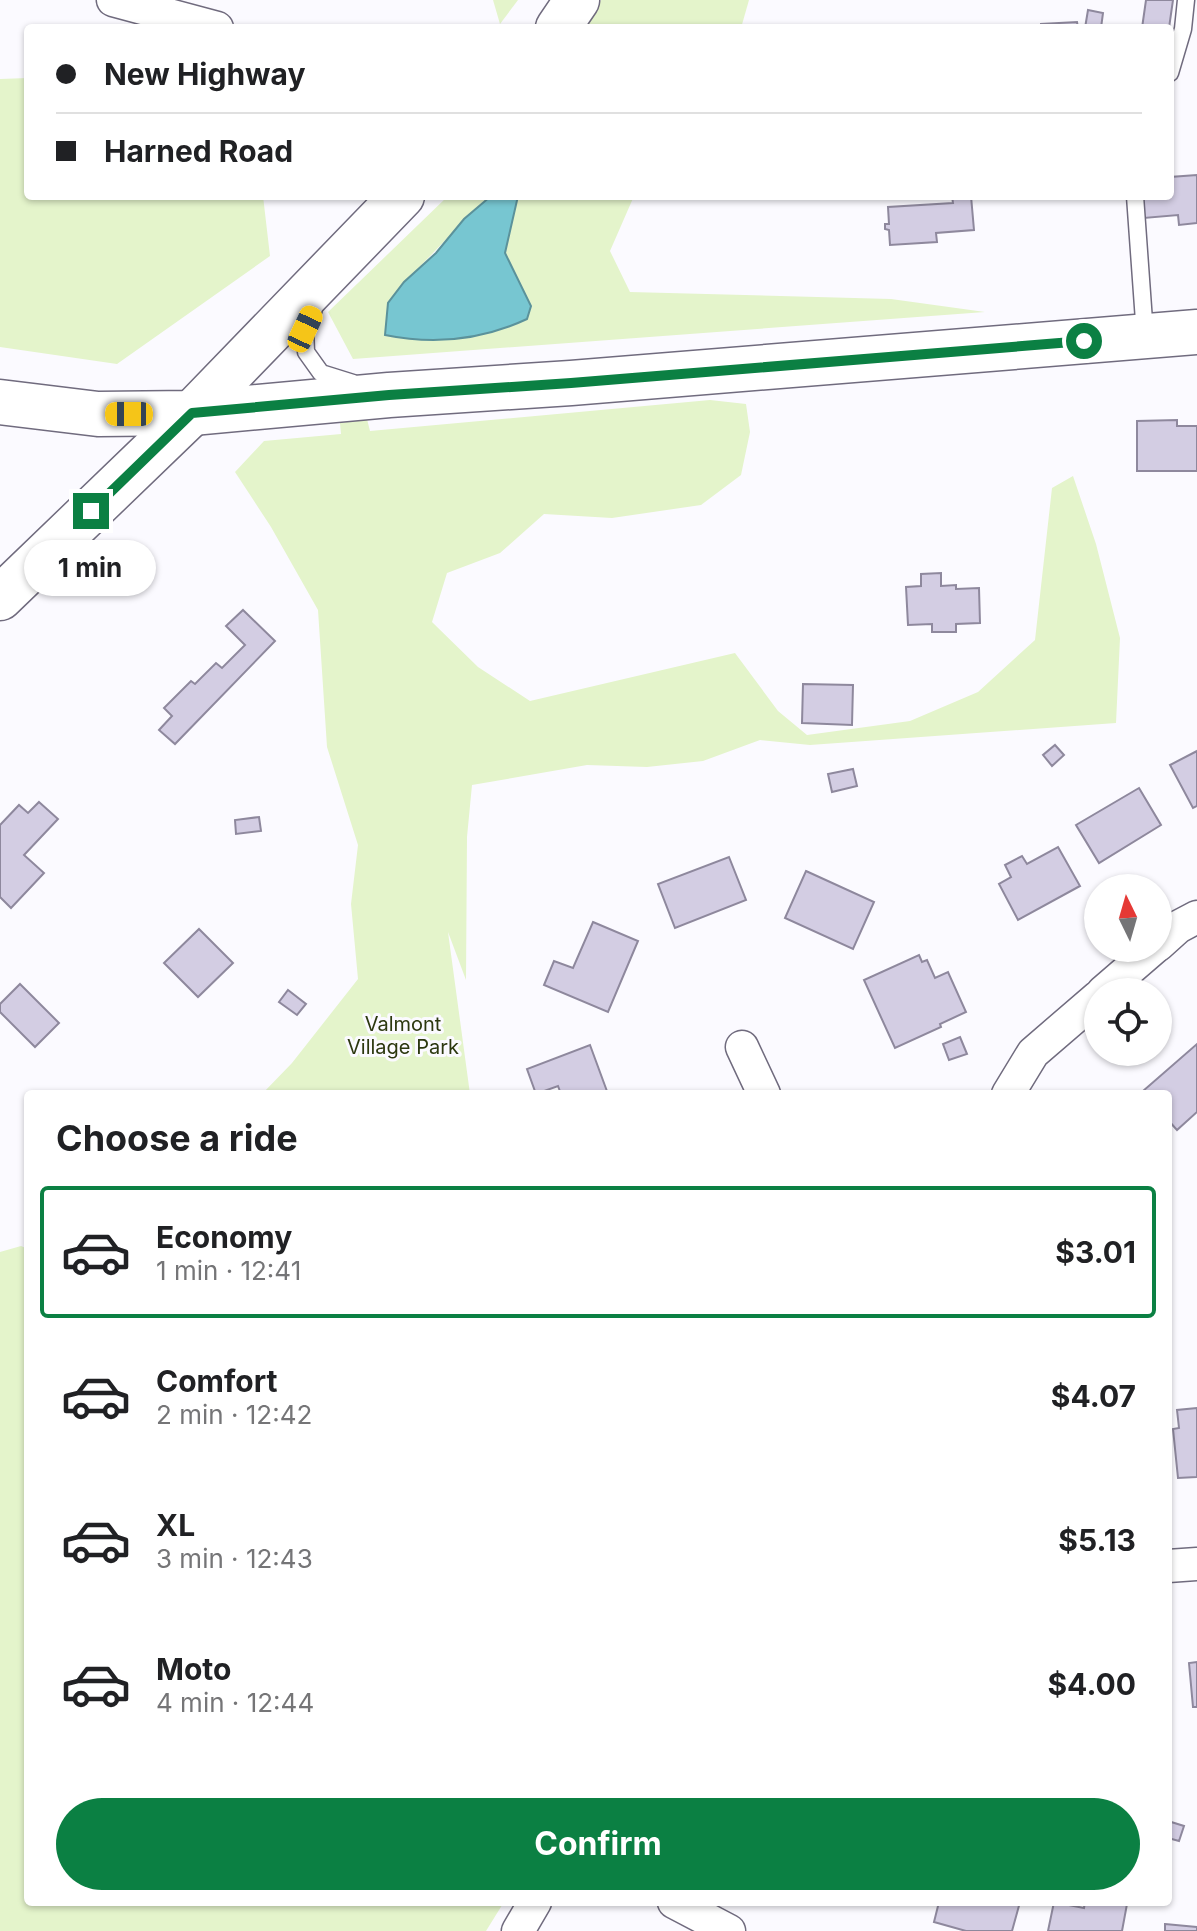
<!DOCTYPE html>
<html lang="en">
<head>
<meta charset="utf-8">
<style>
	:root { --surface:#fff; --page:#f6f6f6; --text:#202124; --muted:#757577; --line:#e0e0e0; --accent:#0b8043 }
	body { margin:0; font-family:Inter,sans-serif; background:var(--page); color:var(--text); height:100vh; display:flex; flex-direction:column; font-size:30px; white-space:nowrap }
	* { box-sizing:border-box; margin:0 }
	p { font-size:26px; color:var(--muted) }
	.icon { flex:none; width:44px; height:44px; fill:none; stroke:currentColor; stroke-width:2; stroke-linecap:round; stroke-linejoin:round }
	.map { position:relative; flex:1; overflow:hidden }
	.side { position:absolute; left:24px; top:1090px; width:1148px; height:816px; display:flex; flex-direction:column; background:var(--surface); border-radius:8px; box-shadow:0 2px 6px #0004 }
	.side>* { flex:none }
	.top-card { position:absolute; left:24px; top:24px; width:1150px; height:176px; border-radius:8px; box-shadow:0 2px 6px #0004; display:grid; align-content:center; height:176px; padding:0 32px; background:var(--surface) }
	.needle { width:52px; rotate:355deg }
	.controls { position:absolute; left:1084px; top:874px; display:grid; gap:16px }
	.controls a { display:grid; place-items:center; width:88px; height:88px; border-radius:50%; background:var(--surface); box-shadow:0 2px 6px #0004; font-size:40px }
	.end { position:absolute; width:36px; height:36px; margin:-18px; border:10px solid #0b8043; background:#fff; box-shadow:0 0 0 4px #fff }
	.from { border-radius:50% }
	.bubble { position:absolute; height:56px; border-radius:28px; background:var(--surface); box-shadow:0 2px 6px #0004; font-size:26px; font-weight:700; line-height:56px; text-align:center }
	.car { position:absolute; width:24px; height:48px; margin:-24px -12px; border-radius:10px; box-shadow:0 0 6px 2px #0007; background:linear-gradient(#f5c518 24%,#345 0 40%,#f5c518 0 76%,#345 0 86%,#f5c518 0) }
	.top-card b { display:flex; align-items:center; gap:28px; height:76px; font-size:30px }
	.top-card b+b { border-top:2px solid var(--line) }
	.top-card i { width:20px; height:20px; background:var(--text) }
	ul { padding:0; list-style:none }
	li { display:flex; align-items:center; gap:24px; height:132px; margin:0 16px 12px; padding:0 16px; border:4px solid transparent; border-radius:8px }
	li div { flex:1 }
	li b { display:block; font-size:30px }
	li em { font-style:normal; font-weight:700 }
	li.current { border-color:var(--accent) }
	li>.icon { width:72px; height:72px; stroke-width:1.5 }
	h2 { padding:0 32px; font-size:36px; line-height:96px }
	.button { display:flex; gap:16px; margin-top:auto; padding:16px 32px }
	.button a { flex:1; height:92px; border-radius:48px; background:var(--accent); color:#fff; font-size:32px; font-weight:700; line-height:92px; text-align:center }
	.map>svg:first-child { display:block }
	.green { fill:#e4f4cb }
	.water { fill:#77c6d1; stroke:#5b929b; stroke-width:2 }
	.building { fill:#d3cde3; stroke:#8e889d; stroke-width:2 }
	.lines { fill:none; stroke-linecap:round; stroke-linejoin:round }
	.lane-casing { stroke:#706b7e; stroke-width:19 }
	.street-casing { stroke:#706b7e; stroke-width:35 }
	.secondary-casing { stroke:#706b7e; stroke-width:47 }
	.lane { stroke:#fff; stroke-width:16 }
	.street { stroke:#fff; stroke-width:32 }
	.secondary { stroke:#fff; stroke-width:44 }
	.route { stroke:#0b8043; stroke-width:10 }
	.labels { text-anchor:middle; stroke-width:6; stroke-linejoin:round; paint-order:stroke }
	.park-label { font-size:20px; fill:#2c380f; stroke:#fbfaff }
</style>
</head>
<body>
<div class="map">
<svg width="1197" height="1931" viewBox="0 0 1197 1931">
	<rect width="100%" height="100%" fill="#fbfaff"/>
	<g class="green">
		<polygon points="493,0 518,0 500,24"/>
		<polygon points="601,0 749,0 741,28 584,28"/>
		<polygon points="28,78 28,196 263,196 270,256 117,364 0,347 0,79"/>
		<path d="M448 196H491C460 222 434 254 404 282L531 306 505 253 518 196H634L610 251 630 292 891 299 985 312 353 359 328 312Z"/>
		<polygon points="710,400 746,404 750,432 741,475 701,505 612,518 544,514 500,553 447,573 432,622 478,667 530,701 735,653 778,711 807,735 910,721 978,692 1035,640 1052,488 1073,476 1096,544 1120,638 1116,723 810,745 760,740 703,761 647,767 587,765 472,785 467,837 466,980 448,932 470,1094 262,1094 292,1063 358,979 351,904 358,845 327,747 318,610 271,527 235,472 264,441 341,434 340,423 367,419 370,431"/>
		<polygon points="21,1246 28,1249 28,1902 504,1902 486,1931 0,1931 0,1252"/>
	</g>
	<path class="water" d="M491 196H518L505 253 531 306 527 319C482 340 434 345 385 335L388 303 404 282 436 253 464 219Z"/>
	<g class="building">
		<polygon points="1146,0 1173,0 1169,28 1142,28"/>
		<polygon points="1088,10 1103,13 1101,28 1085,28"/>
		<polygon points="1077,22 1078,28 1041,28 1041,24"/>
		<polygon points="1197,175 1197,223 1179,225 1178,215 1144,218 1142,196 1170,196 1170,177"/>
		<polygon points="952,196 971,196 974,230 936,233 937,242 890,245 889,230 885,229 885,224 889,224 888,207 953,203"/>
		<polygon points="1177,420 1177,426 1197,426 1197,471 1137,471 1137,421"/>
		<polygon points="941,573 941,586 956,585 956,589 979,588 980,623 956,624 956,632 932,632 932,624 908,625 906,587 921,586 921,574"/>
		<polygon points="243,610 275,641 175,744 159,730 172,716 164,708 191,681 195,684 216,663 222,668 245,645 226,626"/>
		<polygon points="803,684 853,685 852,725 802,723"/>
		<polygon points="1055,745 1064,755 1052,766 1043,755"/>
		<polygon points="1197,751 1197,806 1193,808 1170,765"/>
		<polygon points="853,769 857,786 832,792 828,774"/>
		<polygon points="1139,788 1161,825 1099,863 1076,825"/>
		<polygon points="39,802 58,819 24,855 44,873 11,908 0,897 0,825 19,805 28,813"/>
		<polygon points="259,817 261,831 236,834 235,820"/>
		<polygon points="1058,847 1080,886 1018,920 999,884 1011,877 1005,865 1022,856 1027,864"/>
		<polygon points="729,857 746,900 675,928 658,884"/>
		<polygon points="806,871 874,902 853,949 785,918"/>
		<polygon points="593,922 638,941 608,1012 544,985 554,961 573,968"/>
		<polygon points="199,929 233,963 198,997 164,963"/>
		<polygon points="919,955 922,962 927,960 935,978 948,972 966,1012 940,1024 941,1027 895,1048 864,980"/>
		<polygon points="20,984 59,1023 35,1047 0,1012 0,1004"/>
		<polygon points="288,990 306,1004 297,1015 279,1002"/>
		<polygon points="960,1037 967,1054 949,1060 943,1044"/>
		<polygon points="1197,1044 1197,1112 1177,1130 1168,1120 1168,1094 1146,1094 1143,1091"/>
		<polygon points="590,1045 608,1094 561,1094 558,1086 536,1094 527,1069"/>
		<polygon points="1197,1408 1197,1477 1178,1478 1173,1429 1179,1428 1177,1410"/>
		<polygon points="1197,1662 1197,1707 1193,1707 1189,1663"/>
		<polygon points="1168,1821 1184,1826 1179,1841 1168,1838"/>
		<polygon points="939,1902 1020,1902 1012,1931 966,1931 934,1922"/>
		<polygon points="1054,1902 1084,1908 1085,1902 1125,1902 1127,1904 1122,1931 1048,1931"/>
		<polygon points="1165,1924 1197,1927 1197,1931 1165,1931"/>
	</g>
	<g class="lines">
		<g class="lane-casing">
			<g id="lane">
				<polyline points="1170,73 1183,29 1186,0"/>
				<polyline points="1135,196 1145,335"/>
				<polyline points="314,309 305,329 306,352 321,373 353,383"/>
			</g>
		</g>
		<g class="street-casing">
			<g id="street">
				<polyline points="113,0 217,28"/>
				<polyline points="1158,945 1178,927 1197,917"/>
				<polyline points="1103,992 1154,948"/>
				<polyline points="742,1047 764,1094"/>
				<polyline points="1008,1094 1033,1053 1098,997"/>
				<polyline points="1168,1566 1197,1564"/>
				<polyline points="674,1902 729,1931"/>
				<polyline points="518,1931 535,1902"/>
			</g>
		</g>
		<g class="secondary-casing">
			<g id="secondary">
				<polyline points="558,28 577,0"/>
				<polyline points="0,402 98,414 192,413 389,395 571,383 1197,332"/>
				<polyline points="0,598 192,413 402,196"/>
			</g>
		</g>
		<use href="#lane" class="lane"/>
		<use href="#street" class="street"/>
		<use href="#secondary" class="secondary"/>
	</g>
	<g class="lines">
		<polyline class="route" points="91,511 192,413 389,395 571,383 1084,341"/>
	</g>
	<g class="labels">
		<g class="park-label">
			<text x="403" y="1031">Valmont<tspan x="403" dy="23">Village Park</tspan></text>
		</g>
	</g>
</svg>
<div class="controls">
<a><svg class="needle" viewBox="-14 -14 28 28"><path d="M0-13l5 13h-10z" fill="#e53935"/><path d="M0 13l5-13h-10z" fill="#757577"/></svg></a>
<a><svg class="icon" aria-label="locate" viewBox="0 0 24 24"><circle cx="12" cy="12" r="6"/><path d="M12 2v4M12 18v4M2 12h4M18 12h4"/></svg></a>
</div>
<i class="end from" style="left:1084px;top:341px"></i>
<i class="end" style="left:91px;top:511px"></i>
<div class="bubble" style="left:24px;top:540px;width:132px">1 min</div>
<i class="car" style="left:305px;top:329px;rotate:25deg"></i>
<i class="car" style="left:129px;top:414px;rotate:270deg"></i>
<div class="top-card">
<b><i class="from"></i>New Highway</b>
<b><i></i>Harned Road</b>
</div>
<section class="side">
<h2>Choose a ride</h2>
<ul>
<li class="current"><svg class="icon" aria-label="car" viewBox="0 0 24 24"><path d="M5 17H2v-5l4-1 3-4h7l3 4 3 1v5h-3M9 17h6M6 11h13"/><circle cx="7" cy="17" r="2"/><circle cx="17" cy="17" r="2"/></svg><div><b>Economy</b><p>1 min · 12:41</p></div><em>$3.01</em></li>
<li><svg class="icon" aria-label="car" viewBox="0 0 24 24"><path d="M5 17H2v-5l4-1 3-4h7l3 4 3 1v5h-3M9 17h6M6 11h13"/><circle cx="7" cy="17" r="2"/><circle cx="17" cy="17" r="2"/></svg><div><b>Comfort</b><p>2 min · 12:42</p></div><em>$4.07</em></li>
<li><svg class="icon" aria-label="car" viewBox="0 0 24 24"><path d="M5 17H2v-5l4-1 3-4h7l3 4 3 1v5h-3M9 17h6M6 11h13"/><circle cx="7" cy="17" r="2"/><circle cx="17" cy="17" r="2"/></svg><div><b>XL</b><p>3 min · 12:43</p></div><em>$5.13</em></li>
<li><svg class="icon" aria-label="car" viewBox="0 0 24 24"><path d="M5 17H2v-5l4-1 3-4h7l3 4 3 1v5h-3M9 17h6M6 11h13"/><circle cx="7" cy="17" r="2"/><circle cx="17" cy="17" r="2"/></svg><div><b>Moto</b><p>4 min · 12:44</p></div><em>$4.00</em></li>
</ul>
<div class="button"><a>Confirm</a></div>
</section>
</div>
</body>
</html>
